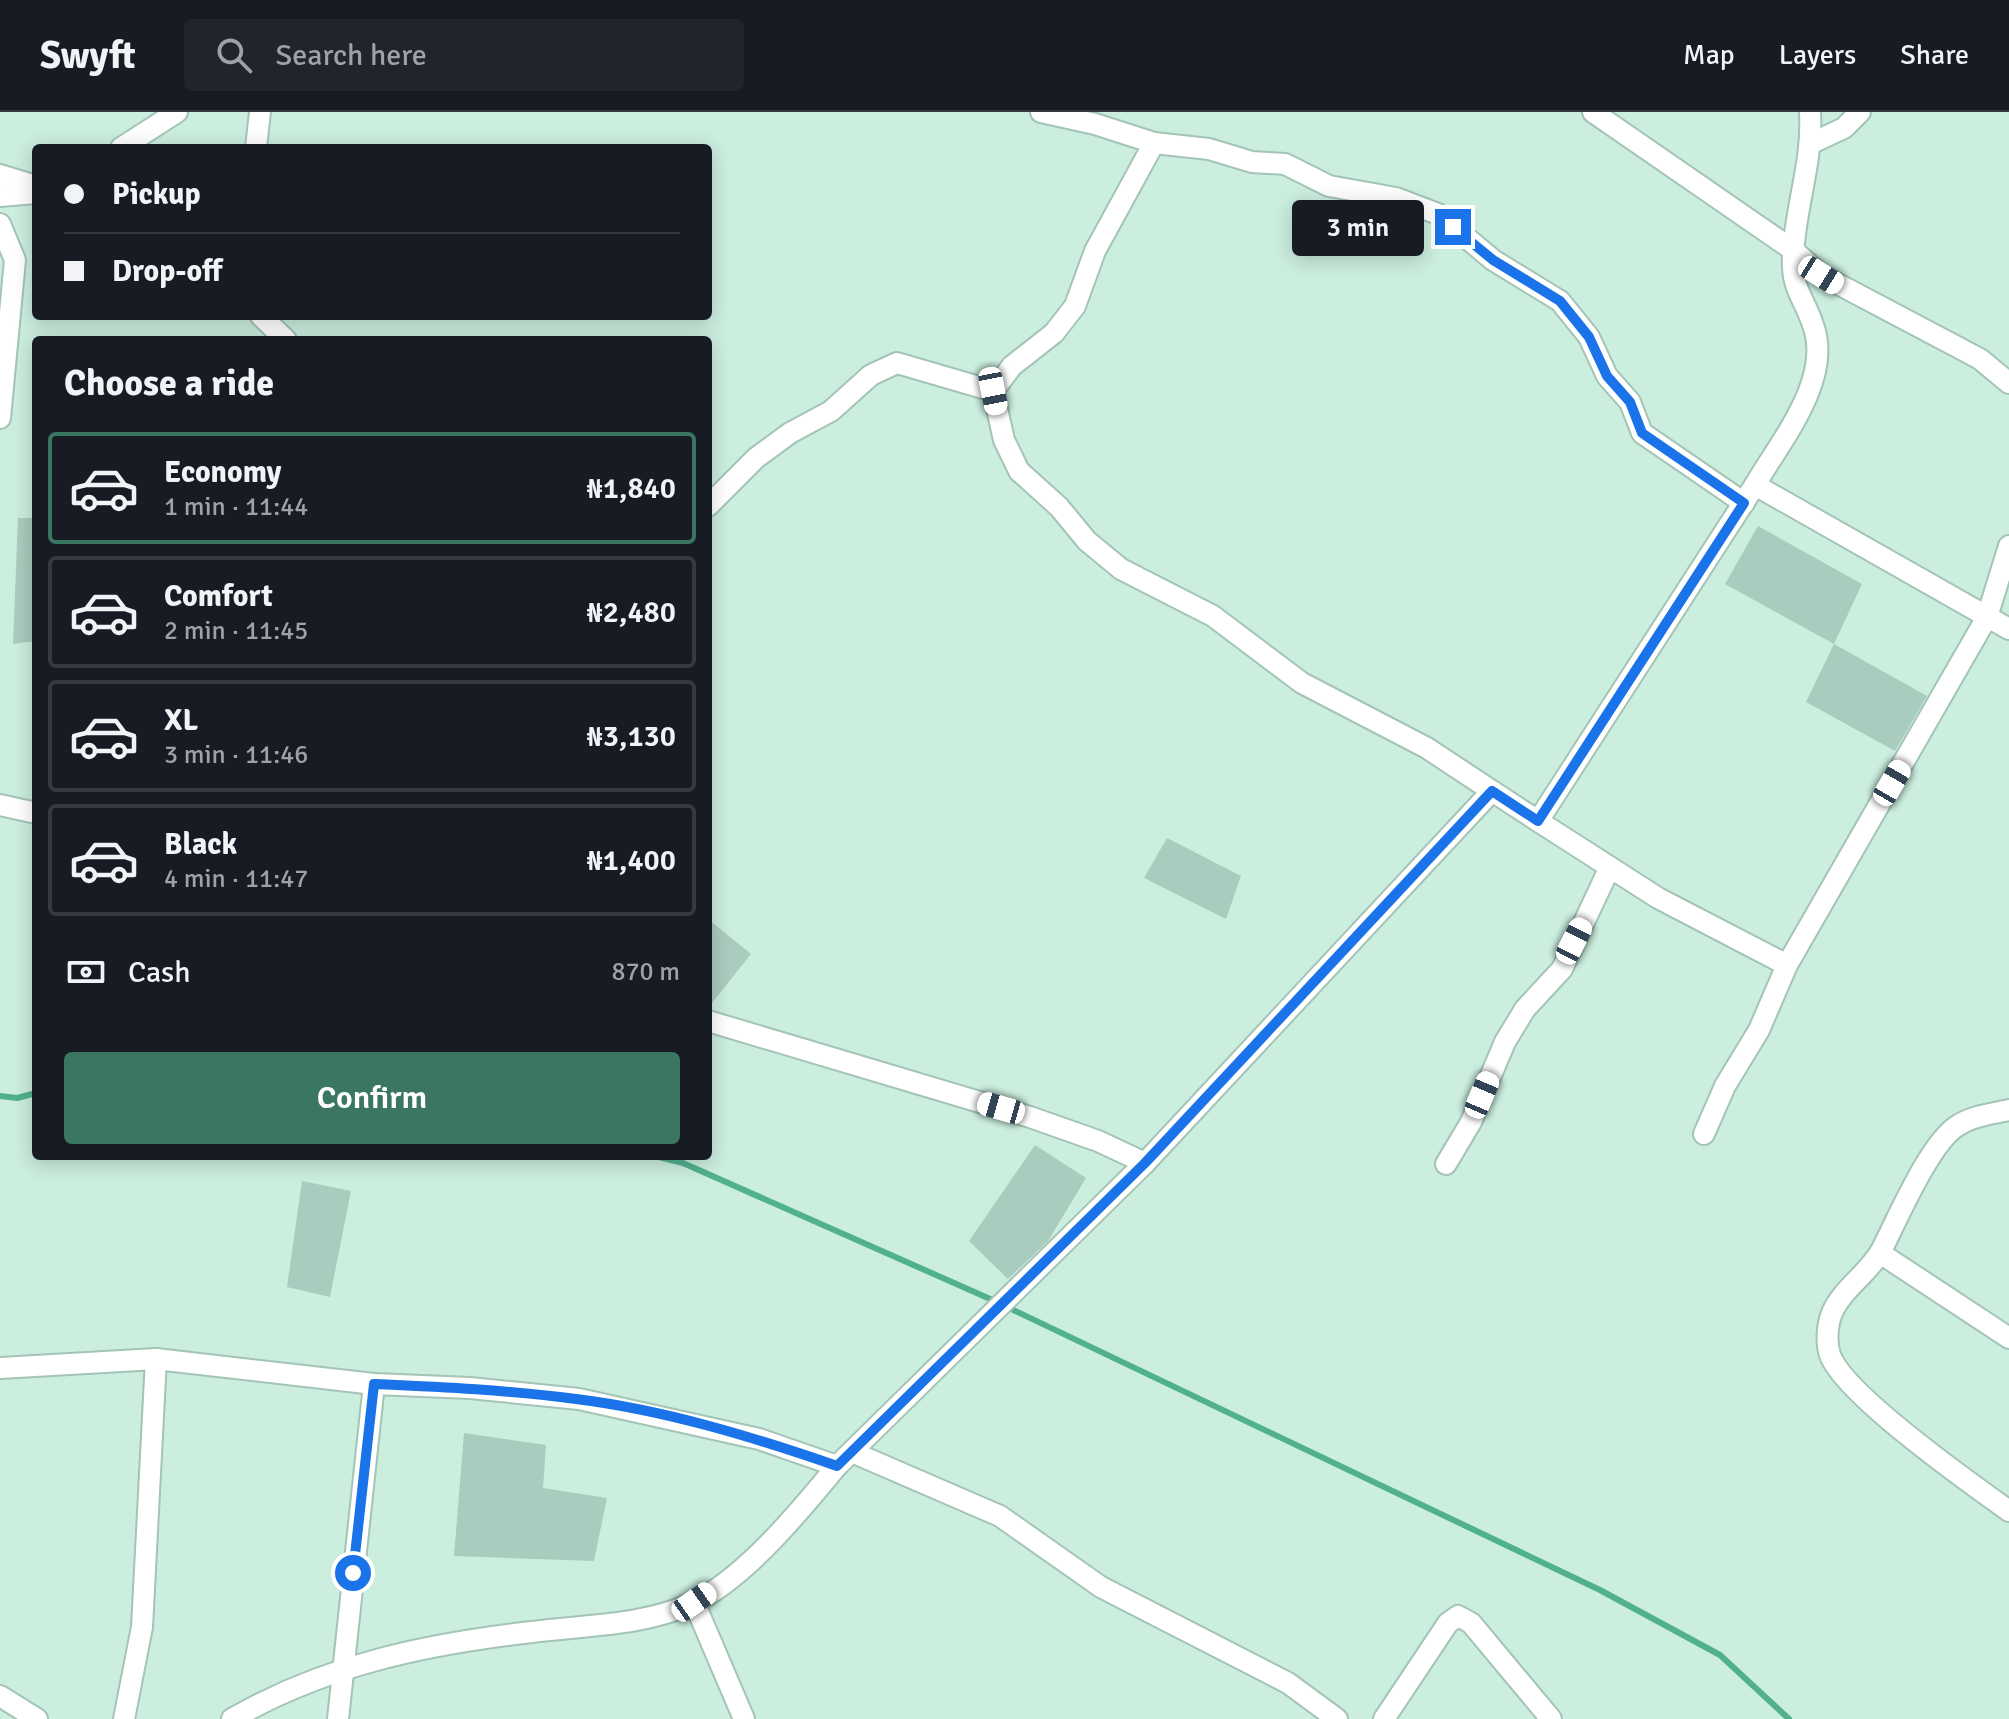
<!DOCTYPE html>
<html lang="en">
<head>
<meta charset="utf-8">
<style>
	:root { --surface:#171b24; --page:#20242c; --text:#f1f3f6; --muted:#9ea1a6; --line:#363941; --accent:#3a7661 }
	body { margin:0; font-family:Signika,sans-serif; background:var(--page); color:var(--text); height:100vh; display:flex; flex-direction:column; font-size:30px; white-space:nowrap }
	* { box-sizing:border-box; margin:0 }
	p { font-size:26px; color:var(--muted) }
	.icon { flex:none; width:44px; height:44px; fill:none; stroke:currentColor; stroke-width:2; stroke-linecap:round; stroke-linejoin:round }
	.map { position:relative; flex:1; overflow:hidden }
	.drawer { position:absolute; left:32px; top:224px; width:680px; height:824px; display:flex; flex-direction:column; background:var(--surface); border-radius:8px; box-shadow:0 4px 20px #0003 }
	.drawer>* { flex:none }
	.top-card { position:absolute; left:32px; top:32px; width:680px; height:176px; border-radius:8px; box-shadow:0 4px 20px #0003; display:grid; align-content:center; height:176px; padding:0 32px; background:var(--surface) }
	.end { position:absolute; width:36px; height:36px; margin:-18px; border:10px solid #1a73e8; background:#fff; box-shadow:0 0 0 4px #fff }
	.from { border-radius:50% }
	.bubble { position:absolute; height:56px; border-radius:8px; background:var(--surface); box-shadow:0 4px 20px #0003; font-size:26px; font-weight:600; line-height:56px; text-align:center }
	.car { position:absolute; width:24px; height:48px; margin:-24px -12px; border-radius:10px; box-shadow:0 0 6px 2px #0007; background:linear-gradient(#fff 24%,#345 0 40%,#fff 0 76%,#345 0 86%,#fff 0) }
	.top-card b { display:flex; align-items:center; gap:28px; height:76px; font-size:30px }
	.top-card b+b { border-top:2px solid var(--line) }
	.top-card i { width:20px; height:20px; background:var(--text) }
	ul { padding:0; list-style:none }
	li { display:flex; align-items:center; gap:24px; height:112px; margin:0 16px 12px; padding:0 16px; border:4px solid var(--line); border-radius:8px }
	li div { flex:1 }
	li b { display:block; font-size:30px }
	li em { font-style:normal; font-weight:600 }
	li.active { border-color:var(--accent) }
	li>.icon { width:72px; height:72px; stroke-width:1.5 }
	h2 { padding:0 32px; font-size:36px; line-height:96px }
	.pay { display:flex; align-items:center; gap:20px; height:88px; padding:0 32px; font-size:30px }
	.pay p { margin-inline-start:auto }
	.primary-button { display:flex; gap:16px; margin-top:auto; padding:16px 32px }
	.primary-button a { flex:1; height:92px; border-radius:8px; background:var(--accent); color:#fff; font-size:32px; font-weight:600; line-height:92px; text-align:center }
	header { display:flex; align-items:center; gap:48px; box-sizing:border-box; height:112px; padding:0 40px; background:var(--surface); border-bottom:2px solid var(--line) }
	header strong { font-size:38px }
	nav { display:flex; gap:44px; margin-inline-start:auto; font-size:28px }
	.search { width:560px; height:72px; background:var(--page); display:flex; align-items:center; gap:20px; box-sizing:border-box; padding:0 28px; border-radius:8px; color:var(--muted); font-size:30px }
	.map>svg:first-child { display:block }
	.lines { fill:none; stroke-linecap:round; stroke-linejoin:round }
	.stream { stroke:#51b18f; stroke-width:6 }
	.building { fill:#aaccbe }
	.street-casing { stroke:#a3c4b6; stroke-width:24 }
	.street { stroke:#fff; stroke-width:20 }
	.route { stroke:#1a73e8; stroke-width:10 }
</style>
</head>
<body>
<header>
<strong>Swyft</strong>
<div class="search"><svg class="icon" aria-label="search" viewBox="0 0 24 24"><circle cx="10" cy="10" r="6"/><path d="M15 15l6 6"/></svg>Search here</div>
<nav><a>Map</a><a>Layers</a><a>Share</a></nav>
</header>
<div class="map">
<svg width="2009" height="1607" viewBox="0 0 2009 1607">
	<rect width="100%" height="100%" fill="#cbeedf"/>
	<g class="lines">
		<g class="stream">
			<polyline points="0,984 17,986 36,981"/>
			<polyline points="655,1044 683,1051 997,1190"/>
			<polyline points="1007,1195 1600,1478 1720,1543 1789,1607"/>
		</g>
	</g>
	<g class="building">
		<polygon points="18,406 36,406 36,529 13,532"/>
		<polygon points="1758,414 1862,472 1834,532 1725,472"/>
		<polygon points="1834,532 1927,584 1895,639 1806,590"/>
		<polygon points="1167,726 1241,764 1226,807 1144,766"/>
		<polygon points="708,807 751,842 708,896"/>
		<polygon points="1035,1033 1086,1066 1048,1129 1008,1167 969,1129"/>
		<polygon points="302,1069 351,1079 330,1185 287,1175"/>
		<polygon points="464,1321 546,1333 543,1376 607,1386 594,1449 454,1444"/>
	</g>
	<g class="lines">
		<g class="street-casing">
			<g id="street">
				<polyline points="1041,0 1095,12 1154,31 1209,37 1252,50 1285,52 1329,74 1396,86 1438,102 1493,148 1560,189 1589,225 1607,264 1630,290 1642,321 1744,391"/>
				<polyline points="1593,0 1793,138 1821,163 1980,247 2009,271"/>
				<polyline points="1154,31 1095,139 1075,194 1054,221 1012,254 993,279 1004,328 1019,359 1059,395 1087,429 1121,457 1213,504 1302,571 1427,636 1492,679"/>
				<polyline points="1812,31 1844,16 1860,0"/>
				<polyline points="121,36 177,0"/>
				<polyline points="256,36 260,0"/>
				<polyline points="0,63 36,74"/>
				<polyline points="0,84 36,81"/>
				<polyline points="0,112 15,148 0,306"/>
				<polyline points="261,204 286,228"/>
				<path d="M1755 373C1781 328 1833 267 1813 213 1804 185 1791 177 1793 144 1795 95 1813 51 1810 0"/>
				<polyline points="708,394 756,346 790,321 831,299 871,263 897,251 993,279"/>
				<polyline points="0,693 36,701"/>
				<polyline points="1538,709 1658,786 1787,853"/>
				<polyline points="708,909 1030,1005 1098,1029 1145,1051 1492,679 1538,709 1755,373 2009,517"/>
				<path d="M2009 998C1991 1002 1972 1004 1957 1014 1929 1032 1897 1108 1881 1139 1868 1162 1842 1177 1832 1201 1827 1213 1826 1231 1830 1243 1844 1282 1971 1372 2009 1399"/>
				<polyline points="1704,1022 1725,974 1759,918 1787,853 1987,505 2009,434"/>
				<polyline points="1446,1052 1471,1010 1505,930 1525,897 1562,857 1610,755"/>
				<polyline points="1880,1141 2009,1226"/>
				<polyline points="0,1256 156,1247 374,1272 470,1276 579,1287 759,1327 837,1354"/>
				<polyline points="852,1340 1000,1404 1101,1475 1288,1571 1337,1607"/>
				<polyline points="694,1490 744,1607"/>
				<polyline points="0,1584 37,1607"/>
				<polyline points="124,1607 142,1515 156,1247"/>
				<path d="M232 1607C325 1553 427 1532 532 1520 585 1513 643 1514 693 1491 745 1466 800 1399 837 1354L1145 1051"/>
				<polyline points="338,1607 374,1272"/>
				<polyline points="1384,1607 1448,1511 1458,1504 1471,1511 1551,1607"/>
			</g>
		</g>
		<use href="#street" class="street"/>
	</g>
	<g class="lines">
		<path class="route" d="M353 1461 374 1272C441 1275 509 1278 576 1287 665 1298 753 1325 837 1354L1145 1051 1492 679 1538 709 1744 391 1642 321 1630 290 1607 264 1589 225 1560 189 1493 148 1453 115"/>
	</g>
</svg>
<i class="end from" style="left:353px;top:1461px"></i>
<i class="end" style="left:1453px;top:115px"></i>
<div class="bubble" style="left:1292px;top:88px;width:132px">3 min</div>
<i class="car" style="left:1821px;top:163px;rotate:122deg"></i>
<i class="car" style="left:993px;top:279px;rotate:169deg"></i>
<i class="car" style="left:1892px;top:671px;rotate:30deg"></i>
<i class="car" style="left:1574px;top:829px;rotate:27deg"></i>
<i class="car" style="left:1482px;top:983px;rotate:23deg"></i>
<i class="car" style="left:1001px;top:996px;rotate:286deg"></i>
<i class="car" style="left:694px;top:1490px;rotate:55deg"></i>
<div class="top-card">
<b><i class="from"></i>Pickup</b>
<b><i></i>Drop-off</b>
</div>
<section class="drawer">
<h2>Choose a ride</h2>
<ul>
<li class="active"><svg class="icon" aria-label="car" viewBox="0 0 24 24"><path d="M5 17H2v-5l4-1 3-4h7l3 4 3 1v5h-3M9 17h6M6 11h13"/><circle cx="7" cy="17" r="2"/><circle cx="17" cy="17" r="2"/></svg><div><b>Economy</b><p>1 min · 11:44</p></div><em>₦1,840</em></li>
<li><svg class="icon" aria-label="car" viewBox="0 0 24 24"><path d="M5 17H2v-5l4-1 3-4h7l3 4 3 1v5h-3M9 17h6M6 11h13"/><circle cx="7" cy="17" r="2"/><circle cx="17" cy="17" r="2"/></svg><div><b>Comfort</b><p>2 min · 11:45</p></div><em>₦2,480</em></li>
<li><svg class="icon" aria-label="car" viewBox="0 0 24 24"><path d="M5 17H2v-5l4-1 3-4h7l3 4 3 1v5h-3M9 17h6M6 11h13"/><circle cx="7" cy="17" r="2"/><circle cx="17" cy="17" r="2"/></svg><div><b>XL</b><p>3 min · 11:46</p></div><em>₦3,130</em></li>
<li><svg class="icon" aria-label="car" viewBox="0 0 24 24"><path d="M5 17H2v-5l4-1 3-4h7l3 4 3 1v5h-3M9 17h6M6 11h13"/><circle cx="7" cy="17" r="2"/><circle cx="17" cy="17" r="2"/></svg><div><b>Black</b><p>4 min · 11:47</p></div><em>₦1,400</em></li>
</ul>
<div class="pay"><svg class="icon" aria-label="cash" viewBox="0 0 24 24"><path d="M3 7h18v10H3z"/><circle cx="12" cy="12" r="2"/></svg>Cash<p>870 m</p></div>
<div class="primary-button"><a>Confirm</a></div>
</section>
</div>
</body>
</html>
